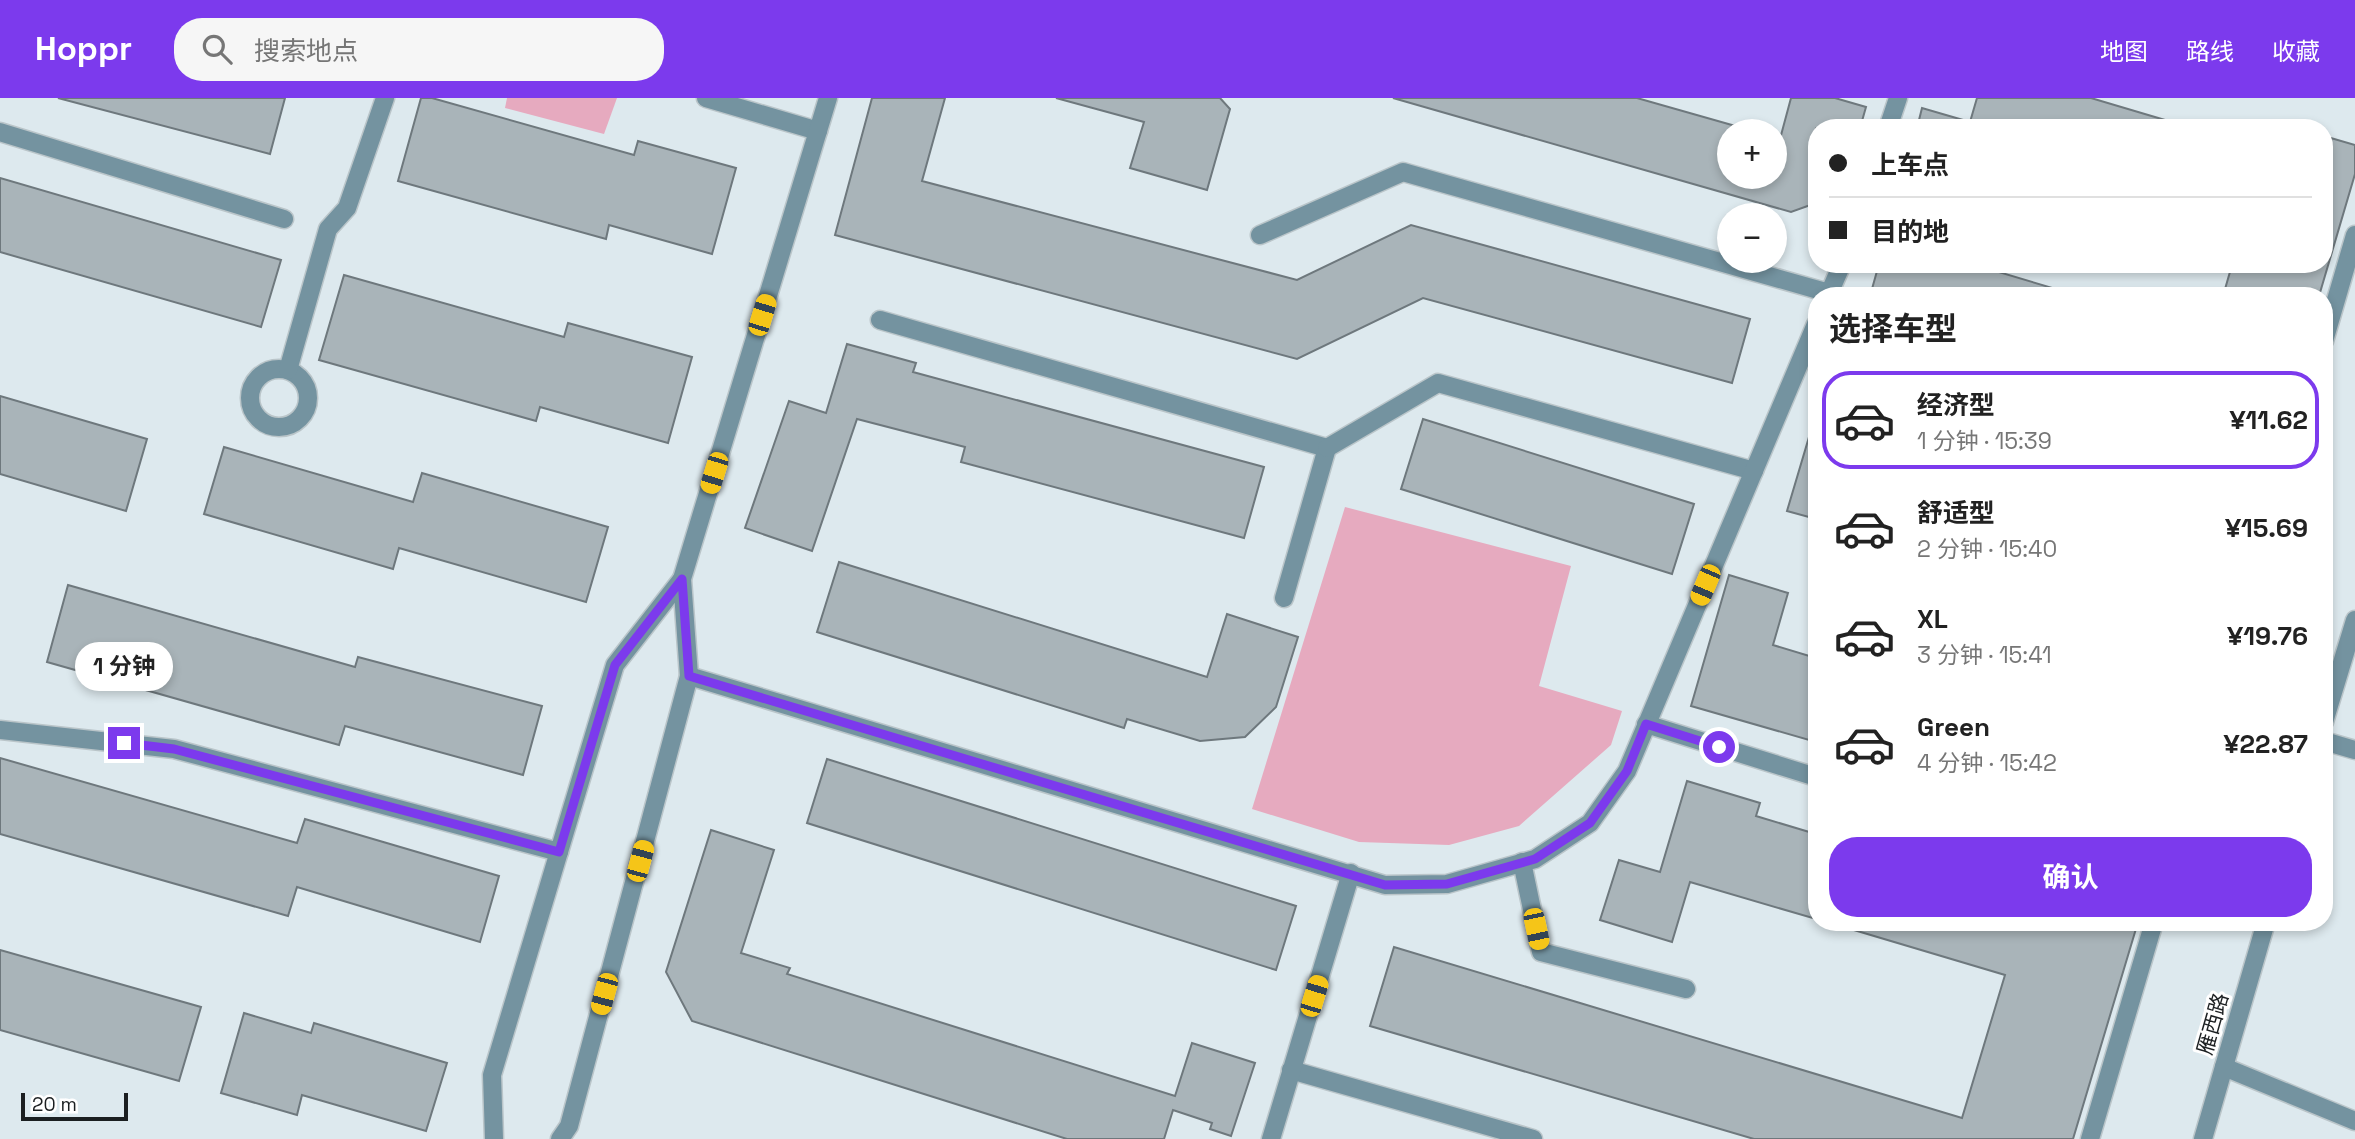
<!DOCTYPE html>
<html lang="zh">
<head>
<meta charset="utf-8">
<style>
	:root { --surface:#fff; --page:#f6f6f6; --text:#222; --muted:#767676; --line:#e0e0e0; --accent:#7c3aed }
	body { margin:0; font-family:"Space Grotesk","Noto Sans SC",sans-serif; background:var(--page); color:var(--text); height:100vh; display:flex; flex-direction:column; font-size:26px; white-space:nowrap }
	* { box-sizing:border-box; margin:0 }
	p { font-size:23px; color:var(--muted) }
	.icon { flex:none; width:38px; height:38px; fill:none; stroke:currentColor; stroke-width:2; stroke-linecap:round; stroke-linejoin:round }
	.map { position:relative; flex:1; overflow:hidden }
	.details { position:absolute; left:1808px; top:189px; width:525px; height:644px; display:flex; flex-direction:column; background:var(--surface); border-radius:28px; box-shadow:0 4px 10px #0003 }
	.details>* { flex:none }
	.top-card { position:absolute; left:1808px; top:21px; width:525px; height:154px; border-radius:28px; box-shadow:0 4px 10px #0003; display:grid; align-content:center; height:154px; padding:0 21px; background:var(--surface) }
	.buttons { position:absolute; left:1717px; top:21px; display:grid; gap:14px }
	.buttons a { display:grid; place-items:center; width:70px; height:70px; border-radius:50%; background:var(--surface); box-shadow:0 4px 10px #0003; font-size:35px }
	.scale { position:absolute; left:21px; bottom:18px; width:107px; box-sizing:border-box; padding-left:7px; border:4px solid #1b1f21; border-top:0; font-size:19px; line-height:24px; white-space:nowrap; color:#1b1f21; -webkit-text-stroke:5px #fff; paint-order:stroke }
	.end { position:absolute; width:32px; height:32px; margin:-16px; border:9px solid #7c3aed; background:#fff; box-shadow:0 0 0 4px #fff }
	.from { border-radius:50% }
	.bubble { position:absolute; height:49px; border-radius:24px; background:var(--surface); box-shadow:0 4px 10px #0003; font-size:23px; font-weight:700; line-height:49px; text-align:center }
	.car { position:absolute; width:21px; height:42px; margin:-21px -10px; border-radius:9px; box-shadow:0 0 5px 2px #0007; background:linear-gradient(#f5c518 24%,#345 0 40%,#f5c518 0 76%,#345 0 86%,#f5c518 0) }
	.top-card b { display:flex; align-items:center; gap:24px; height:66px; font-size:26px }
	.top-card b+b { border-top:2px solid var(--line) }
	.top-card i { width:18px; height:18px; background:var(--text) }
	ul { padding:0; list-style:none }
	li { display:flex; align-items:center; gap:21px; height:98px; margin:0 14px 10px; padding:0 7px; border:4px solid transparent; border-radius:28px }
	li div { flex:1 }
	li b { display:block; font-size:26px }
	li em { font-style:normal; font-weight:700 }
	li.on { border-color:var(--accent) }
	li>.icon { width:63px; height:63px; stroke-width:1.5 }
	h2 { padding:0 21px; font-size:32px; line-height:84px }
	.cta { display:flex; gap:14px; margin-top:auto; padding:14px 21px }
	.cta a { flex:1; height:80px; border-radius:28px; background:var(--accent); color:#fff; font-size:28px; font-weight:700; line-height:80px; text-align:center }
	header { display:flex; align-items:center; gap:42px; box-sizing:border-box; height:98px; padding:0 35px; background:var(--accent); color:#fff }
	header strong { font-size:33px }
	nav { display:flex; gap:38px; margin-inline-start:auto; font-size:24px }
	.search { width:490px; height:63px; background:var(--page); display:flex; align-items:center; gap:18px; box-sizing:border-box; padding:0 24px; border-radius:28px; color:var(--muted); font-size:26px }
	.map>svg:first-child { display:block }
	.green { fill:#e6aabf }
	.building { fill:#a9b4b9; stroke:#6e787d; stroke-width:2 }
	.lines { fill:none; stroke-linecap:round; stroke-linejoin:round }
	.minor-casing { stroke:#bac5c9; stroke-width:21 }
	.minor { stroke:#7493a0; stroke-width:18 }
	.route { stroke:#7c3aed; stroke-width:9 }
	.labels { text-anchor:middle; stroke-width:6; stroke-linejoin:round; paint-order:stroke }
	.street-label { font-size:21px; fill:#1b1f21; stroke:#fff }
</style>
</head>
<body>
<header>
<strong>Hoppr</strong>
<div class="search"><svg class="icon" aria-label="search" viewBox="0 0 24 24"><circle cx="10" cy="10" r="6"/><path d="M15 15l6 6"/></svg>搜索地点</div>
<nav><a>地图</a><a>路线</a><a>收藏</a></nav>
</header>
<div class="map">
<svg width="2355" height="1041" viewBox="0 0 2355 1041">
	<rect width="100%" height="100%" fill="#dde9ee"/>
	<g class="green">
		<polygon points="507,0 617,0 604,36 505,10"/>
		<polygon points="1345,409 1571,468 1539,588 1622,613 1611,647 1519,728 1449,747 1359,744 1252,711"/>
	</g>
	<g class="building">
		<polygon points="58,0 285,0 270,56"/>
		<polygon points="421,0 432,0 634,57 638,43 736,70 712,156 609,127 606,141 398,83"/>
		<polygon points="872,0 945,0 922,83 1297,182 1411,127 1750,221 1732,285 1423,200 1297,261 835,137"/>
		<polygon points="1056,0 1220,0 1230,11 1207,92 1130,70 1144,24"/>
		<polygon points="1393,0 1637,0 1753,33 1729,33 1729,79 1774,79 1774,39 1780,41 1791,0 1835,0 1866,9 1860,30 1816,30 1816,105 1791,114"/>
		<polygon points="1977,0 2091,0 2192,30 1917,30 1922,10 1970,24"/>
		<polygon points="2324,38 2355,47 2355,76 2319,198 2223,198 2232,167 2254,173 2256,166 2324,166"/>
		<polygon points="0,80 281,162 261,229 0,154"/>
		<polygon points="1879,166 1972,166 2079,198 1870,198"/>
		<polygon points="344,177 564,239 568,225 692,259 668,345 540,309 536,323 319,262"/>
		<polygon points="847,246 916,265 913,274 1264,369 1244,440 961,364 965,349 857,321 812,453 745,430 789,303 826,315"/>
		<polygon points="0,298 147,341 126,413 0,376"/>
		<polygon points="1423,321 1694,406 1672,476 1401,391"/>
		<polygon points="1809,339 1816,341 1816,421 1787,413"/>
		<polygon points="224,349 413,404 422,375 608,429 586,504 399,450 393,471 204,416"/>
		<polygon points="839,464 1207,579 1227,516 1298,539 1276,609 1245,639 1200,643 1127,621 1124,630 817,534"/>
		<polygon points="1729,477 1788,495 1773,547 1816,560 1816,644 1691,608"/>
		<polygon points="68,487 355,569 358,559 542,608 523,677 345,628 339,647 47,564"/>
		<polygon points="0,660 297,745 305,721 499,778 480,844 297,789 288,818 0,736"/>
		<polygon points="827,661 1296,808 1276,872 807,725"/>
		<polygon points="1687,683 1760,705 1756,718 1816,736 1816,821 1690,784 1672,844 1600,822 1619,762 1660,774"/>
		<polygon points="711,732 774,752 741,855 790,870 787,876 1175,998 1192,945 1255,965 1231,1038 1210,1031 1212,1025 1173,1012 1164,1041 1067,1041 692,923 666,874"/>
		<polygon points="1827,824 2138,824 2073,1041 1754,1041 1370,928 1394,849 1962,1020 2005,877"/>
		<polygon points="0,852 201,909 179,983 0,932"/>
		<polygon points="244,915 311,935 314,925 447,965 426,1033 302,997 297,1017 221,995"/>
	</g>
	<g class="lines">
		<g class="minor-casing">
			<g id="minor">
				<polyline points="706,0 818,33"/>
				<polyline points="1888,30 1898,0"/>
				<polyline points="0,34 284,121"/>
				<polyline points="1260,137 1403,74 1829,195"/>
				<polyline points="1828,198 1842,166"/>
				<polyline points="880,222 1327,350 1284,500"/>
				<polyline points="2324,243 2355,137"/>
				<circle cx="279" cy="300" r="29"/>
				<polyline points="288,272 328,131 347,110 385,0"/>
				<polyline points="1327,350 1438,285 1754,373"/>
				<polyline points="689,578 1385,787 1447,786 1535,761 1590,725 1627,673 1816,226"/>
				<polyline points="2324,624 2355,522"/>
				<polyline points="1646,626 1816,679"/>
				<polyline points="0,632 174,651 559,754"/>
				<polyline points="2324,643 2355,652"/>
				<polyline points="1522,764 1541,854 1686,891"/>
				<polyline points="2224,969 2355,1023"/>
				<polyline points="1291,972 1533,1041"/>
				<polyline points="494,1041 492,977 615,567 682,481"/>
				<polyline points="560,1041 569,1028 689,578 682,481 828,0"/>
				<polyline points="1271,1041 1351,775"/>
				<polyline points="2090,1041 2154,824"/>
				<polyline points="2203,1041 2266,824"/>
			</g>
		</g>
		<use href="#minor" class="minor"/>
	</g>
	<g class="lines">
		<polyline class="route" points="124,645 174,651 559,754 615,567 682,481 689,578 1385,787 1447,786 1535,761 1590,725 1627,673 1646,626 1719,649"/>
	</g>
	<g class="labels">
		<g class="street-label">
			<text transform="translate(2213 926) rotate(-74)" y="7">雁西路</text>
		</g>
	</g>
</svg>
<div class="buttons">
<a>+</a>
<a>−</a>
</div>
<div class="scale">20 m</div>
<i class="end from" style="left:1719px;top:649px"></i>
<i class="end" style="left:124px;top:645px"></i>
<div class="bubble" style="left:75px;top:544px;width:98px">1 分钟</div>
<i class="car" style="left:762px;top:217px;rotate:17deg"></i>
<i class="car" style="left:714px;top:375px;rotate:197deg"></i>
<i class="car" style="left:1705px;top:487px;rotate:203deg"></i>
<i class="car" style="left:640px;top:763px;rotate:15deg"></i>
<i class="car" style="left:1536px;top:831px;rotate:168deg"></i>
<i class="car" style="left:604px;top:896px;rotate:195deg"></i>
<i class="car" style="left:1314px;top:898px;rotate:17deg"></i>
<div class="top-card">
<b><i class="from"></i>上车点</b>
<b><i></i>目的地</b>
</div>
<section class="details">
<h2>选择车型</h2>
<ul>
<li class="on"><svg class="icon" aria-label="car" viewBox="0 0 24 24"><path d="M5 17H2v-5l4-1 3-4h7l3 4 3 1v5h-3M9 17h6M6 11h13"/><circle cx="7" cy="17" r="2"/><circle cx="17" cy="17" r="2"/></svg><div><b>经济型</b><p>1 分钟 · 15:39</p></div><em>¥11.62</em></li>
<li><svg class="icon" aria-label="car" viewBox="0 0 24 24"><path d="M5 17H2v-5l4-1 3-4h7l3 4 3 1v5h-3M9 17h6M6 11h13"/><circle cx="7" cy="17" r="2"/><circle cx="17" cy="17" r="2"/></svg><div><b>舒适型</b><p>2 分钟 · 15:40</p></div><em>¥15.69</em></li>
<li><svg class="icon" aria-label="car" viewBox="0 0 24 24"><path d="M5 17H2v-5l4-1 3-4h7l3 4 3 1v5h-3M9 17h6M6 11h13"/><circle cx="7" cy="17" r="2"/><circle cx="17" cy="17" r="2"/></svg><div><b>XL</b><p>3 分钟 · 15:41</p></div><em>¥19.76</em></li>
<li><svg class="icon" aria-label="car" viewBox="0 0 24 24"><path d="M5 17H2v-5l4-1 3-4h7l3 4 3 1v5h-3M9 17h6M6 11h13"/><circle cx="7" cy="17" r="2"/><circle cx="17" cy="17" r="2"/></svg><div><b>Green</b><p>4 分钟 · 15:42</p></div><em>¥22.87</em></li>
</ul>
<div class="cta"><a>确认</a></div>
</section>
</div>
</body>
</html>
